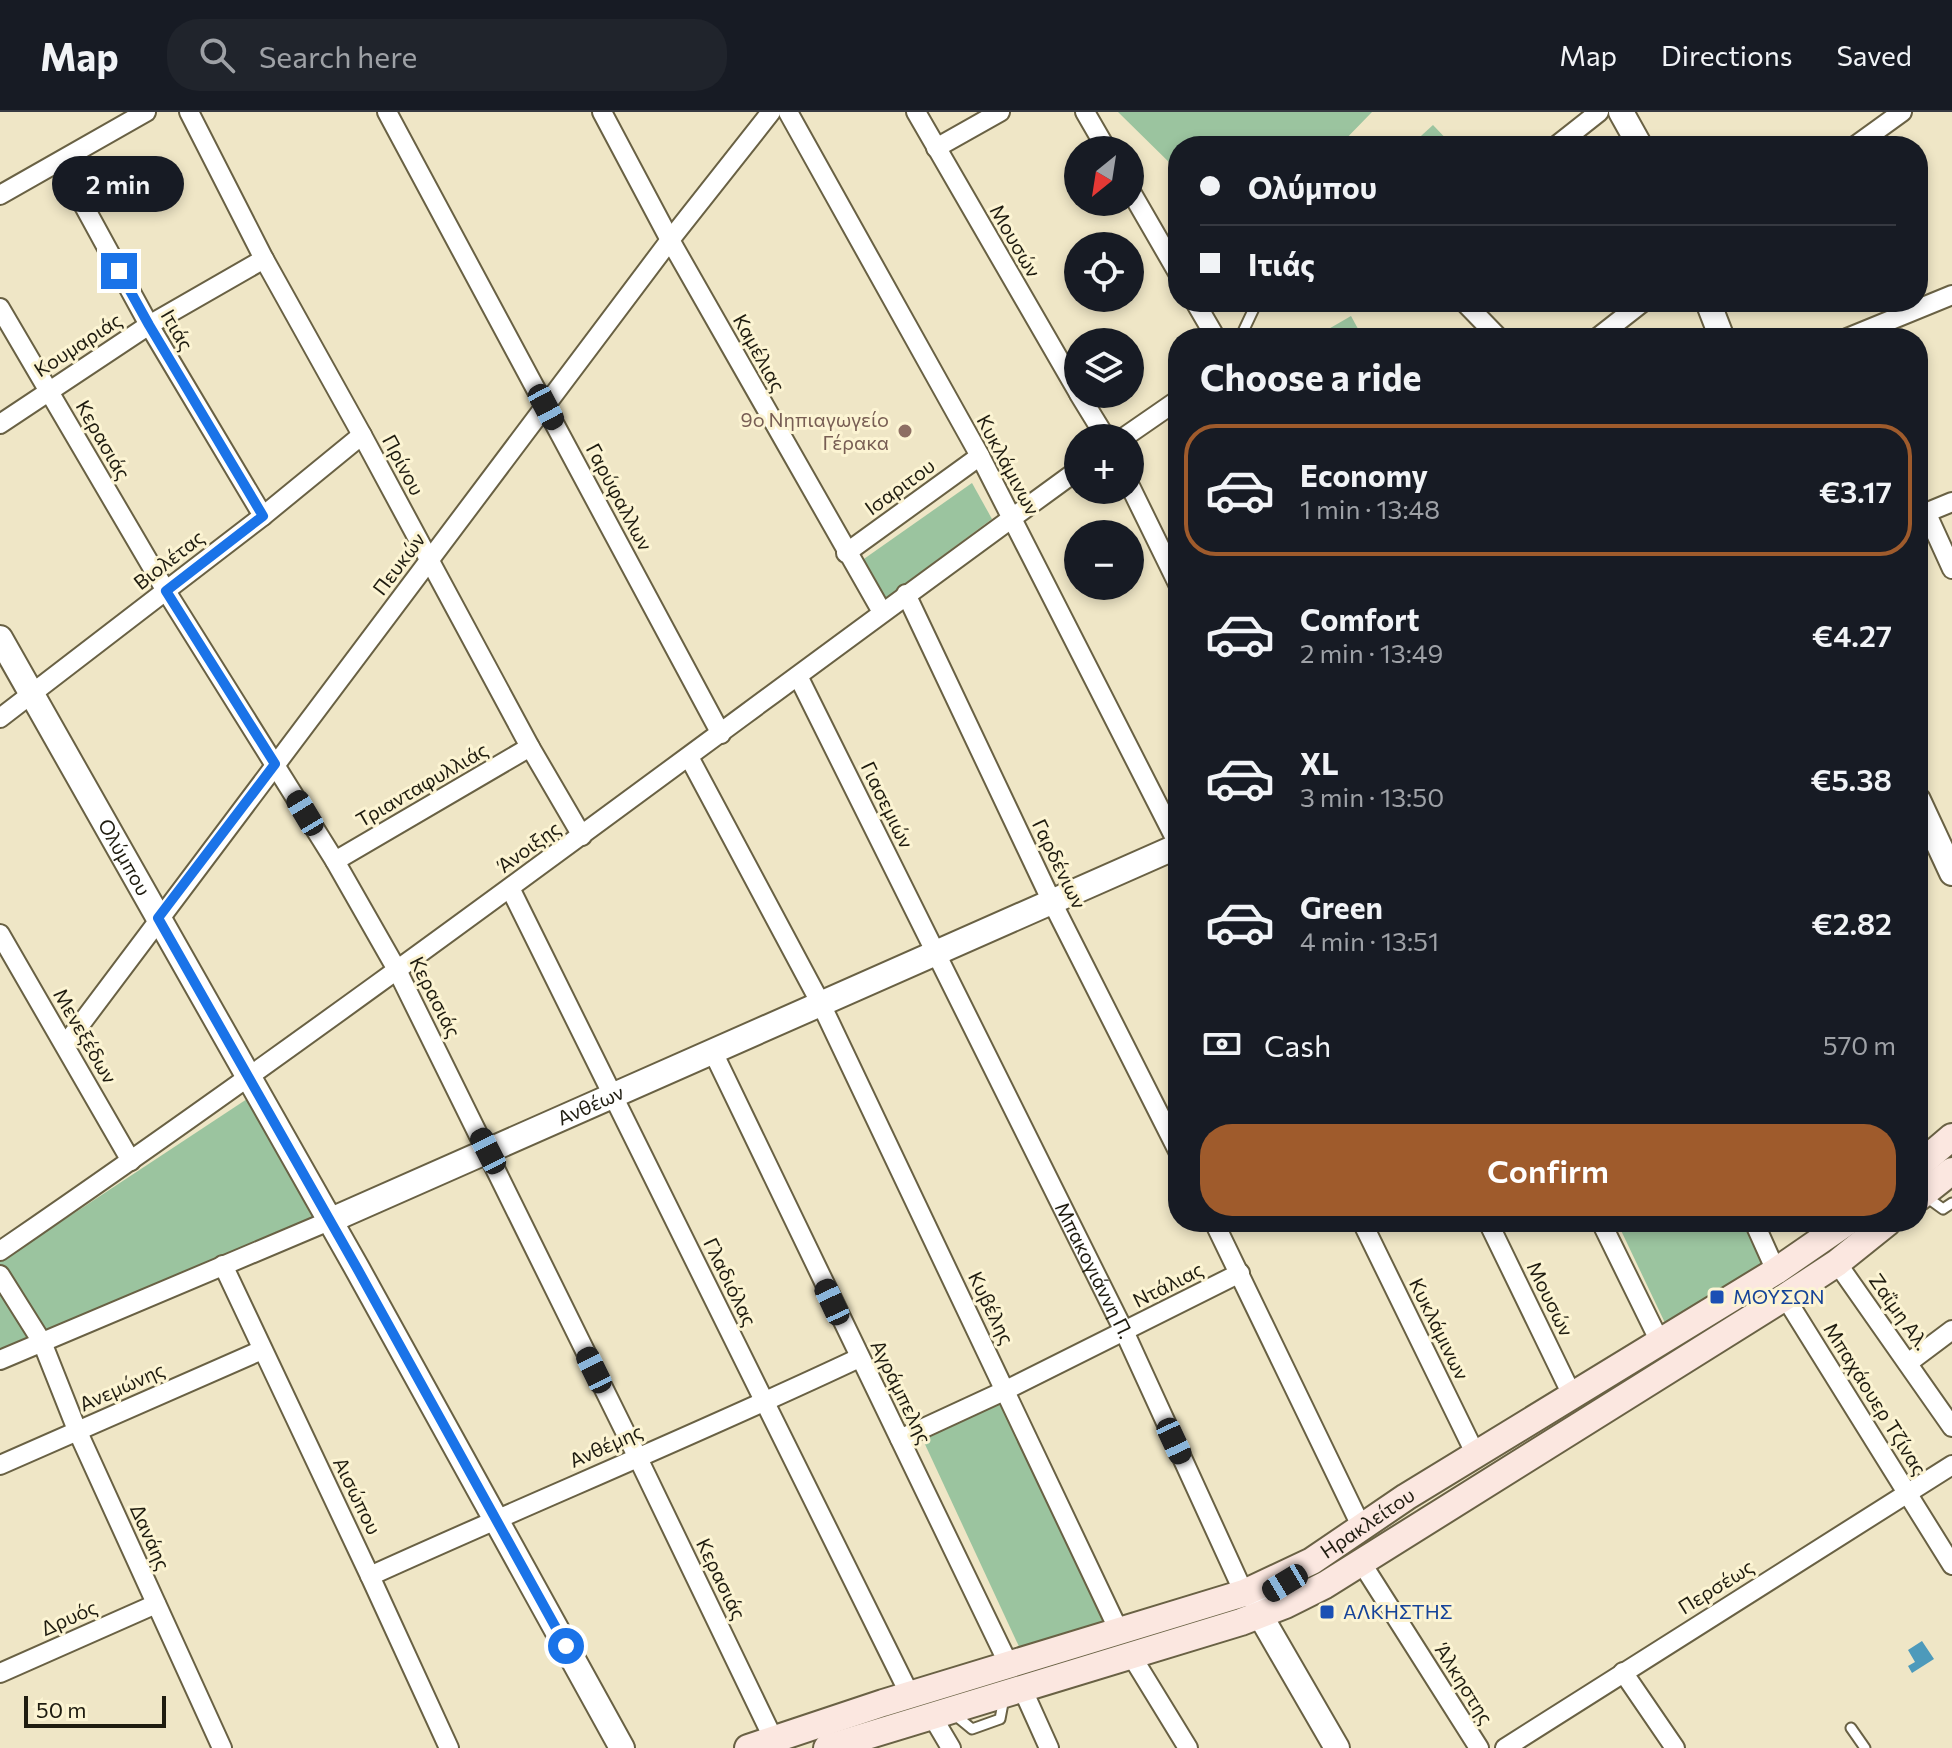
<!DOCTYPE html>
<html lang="en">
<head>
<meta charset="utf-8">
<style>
	:root { --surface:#171b24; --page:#20242c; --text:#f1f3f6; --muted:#9ea1a6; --line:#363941; --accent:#9f5b2c }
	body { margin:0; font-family:Commissioner,sans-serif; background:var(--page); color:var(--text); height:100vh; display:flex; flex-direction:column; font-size:30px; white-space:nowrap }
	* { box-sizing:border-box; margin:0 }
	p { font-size:26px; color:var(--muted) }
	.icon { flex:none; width:44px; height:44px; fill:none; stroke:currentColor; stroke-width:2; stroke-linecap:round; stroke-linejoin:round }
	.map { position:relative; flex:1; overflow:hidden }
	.drawer { position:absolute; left:1168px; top:216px; width:760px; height:904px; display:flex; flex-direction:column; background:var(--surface); border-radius:32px; box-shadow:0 4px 12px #0003 }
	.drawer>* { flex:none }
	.top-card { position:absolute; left:1168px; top:24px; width:760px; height:176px; border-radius:32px; box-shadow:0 4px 12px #0003; display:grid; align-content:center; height:176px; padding:0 32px; background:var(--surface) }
	.needle { width:52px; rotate:210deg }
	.buttons { position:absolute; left:1064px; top:24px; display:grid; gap:16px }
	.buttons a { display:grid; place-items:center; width:80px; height:80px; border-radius:50%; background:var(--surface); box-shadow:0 4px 12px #0003; font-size:40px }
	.scale { position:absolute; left:24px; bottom:20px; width:142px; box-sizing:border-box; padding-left:8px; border:4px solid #1f1c10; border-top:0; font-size:22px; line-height:28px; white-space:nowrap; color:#1f1c10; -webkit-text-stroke:6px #fcf4d3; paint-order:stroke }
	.end { position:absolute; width:36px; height:36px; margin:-18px; border:10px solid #1a73e8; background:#fff; box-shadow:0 0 0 4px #fff }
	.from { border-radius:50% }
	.bubble { position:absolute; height:56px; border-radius:28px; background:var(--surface); box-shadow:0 4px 12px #0003; font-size:26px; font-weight:600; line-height:56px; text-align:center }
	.car { position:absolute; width:24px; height:48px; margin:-24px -12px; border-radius:10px; box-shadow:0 0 6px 2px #0007; background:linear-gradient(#222 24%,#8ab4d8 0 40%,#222 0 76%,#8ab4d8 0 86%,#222 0) }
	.top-card b { display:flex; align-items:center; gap:28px; height:76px; font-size:30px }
	.top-card b+b { border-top:2px solid var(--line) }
	.top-card i { width:20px; height:20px; background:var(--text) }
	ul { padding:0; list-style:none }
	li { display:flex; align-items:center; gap:24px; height:132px; margin:0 16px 12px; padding:0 16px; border:4px solid transparent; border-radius:32px }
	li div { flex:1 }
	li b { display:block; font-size:30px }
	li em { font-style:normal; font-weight:600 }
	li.selected { border-color:var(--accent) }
	li>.icon { width:72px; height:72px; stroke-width:1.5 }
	h2 { padding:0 32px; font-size:36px; line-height:96px }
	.pay { display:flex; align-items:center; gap:20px; height:88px; padding:0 32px; font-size:30px }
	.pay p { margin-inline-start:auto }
	.action { display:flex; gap:16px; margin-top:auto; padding:16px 32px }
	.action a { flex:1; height:92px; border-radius:32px; background:var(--accent); color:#fff; font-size:32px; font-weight:600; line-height:92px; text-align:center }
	header { display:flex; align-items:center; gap:48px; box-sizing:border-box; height:112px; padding:0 40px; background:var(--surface); border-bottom:2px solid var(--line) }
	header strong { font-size:38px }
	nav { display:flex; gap:44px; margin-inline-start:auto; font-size:28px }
	.search { width:560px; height:72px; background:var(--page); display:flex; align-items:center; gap:20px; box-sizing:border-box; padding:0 28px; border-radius:32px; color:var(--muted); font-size:30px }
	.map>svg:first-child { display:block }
	.green { fill:#9bc49f }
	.water { fill:#4d9abb }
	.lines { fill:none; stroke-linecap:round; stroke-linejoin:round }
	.service-casing { stroke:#696144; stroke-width:13 }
	.minor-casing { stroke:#696144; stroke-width:22 }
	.tertiary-casing { stroke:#696144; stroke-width:28 }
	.secondary-casing { stroke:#696144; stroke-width:30 }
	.service { stroke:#fff; stroke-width:9 }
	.minor { stroke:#fff; stroke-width:18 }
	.tertiary { stroke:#fff; stroke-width:24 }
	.secondary { stroke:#fbe7e0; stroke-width:26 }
	.route { stroke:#1a73e8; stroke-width:10 }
	.education-dot { fill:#8d6e63; stroke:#fcf4d3; stroke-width:3 }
	.transit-dot { fill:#1a4fb4; stroke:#fcf4d3; stroke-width:3 }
	.labels { text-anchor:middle; stroke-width:6; stroke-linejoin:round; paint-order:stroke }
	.street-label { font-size:20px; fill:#1f1c10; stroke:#fcf4d3 }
	.education-label { font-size:20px; fill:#785e54; stroke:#fcf4d3; text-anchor:end }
	.transit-label { font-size:20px; fill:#164399; stroke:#fcf4d3; text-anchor:start }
</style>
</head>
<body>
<header>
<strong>Map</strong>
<div class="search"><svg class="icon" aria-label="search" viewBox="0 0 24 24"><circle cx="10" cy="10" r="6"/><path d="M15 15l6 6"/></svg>Search here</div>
<nav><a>Map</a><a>Directions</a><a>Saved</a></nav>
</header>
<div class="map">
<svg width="1952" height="1636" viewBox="0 0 1952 1636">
	<rect width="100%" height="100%" fill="#efe6c6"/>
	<g class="green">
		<polygon points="1118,0 1372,0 1339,34 1178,34 1178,59"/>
		<polygon points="1433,13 1453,34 1410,34"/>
		<polygon points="1351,204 1363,226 1313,226"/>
		<polygon points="972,371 992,407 883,488 861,449"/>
		<polygon points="247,987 313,1106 0,1239 0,1150"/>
		<polygon points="1617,1110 1751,1110 1769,1150 1666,1213"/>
		<polygon points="1006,1289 1112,1510 1022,1541 923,1328"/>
	</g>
	<polygon class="water" points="1922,1529 1934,1547 1912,1561 1908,1554 1915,1550 1908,1538"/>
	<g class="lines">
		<g class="service-casing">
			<g id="service">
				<polyline points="1240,226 1257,190"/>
				<polyline points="1925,1084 1943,1097 1952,1091"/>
				<polyline points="955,1603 972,1617 1000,1607 1004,1586"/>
				<polyline points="1851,1616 1865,1636"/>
			</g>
		</g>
		<g class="minor-casing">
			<g id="minor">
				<polyline points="189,0 264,147 362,323 530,635 582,724"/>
				<polyline points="387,0 721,622"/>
				<polyline points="602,0 670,128 882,500"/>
				<polyline points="788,0 980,344 1178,732"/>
				<polyline points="916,0 1078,280"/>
				<polyline points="1085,0 1107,38"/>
				<polyline points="1556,34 1599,0"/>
				<polyline points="1855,34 1902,0"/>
				<polyline points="936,36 1000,0"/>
				<polyline points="60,50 149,213 263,404"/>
				<polyline points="1130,78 1178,161"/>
				<polyline points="0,83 146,0"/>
				<polyline points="1195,190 1216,226"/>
				<polyline points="1464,190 1499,226"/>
				<polyline points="0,196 166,479 335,749 396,856 637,1344 773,1626"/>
				<polyline points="1597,226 1643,190"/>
				<polyline points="1847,226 1952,183"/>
				<polyline points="1079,282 1106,326"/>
				<polyline points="0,312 149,213 264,147"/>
				<polyline points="1123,326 1178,288"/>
				<polyline points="1130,374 1178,472"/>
				<polyline points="1926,400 1952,457"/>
				<polyline points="1918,404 1952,390"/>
				<polyline points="846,441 980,344"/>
				<polyline points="906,482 1052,790 1178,1039"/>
				<path id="s1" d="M798 564 1124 1219 1244 1481"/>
				<polyline points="0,606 263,404 362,323"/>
				<polyline points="689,645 821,892 1119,1519"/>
				<polyline points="335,749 530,635"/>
				<polyline points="510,776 910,1583"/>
				<polyline points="0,822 131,1049"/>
				<polyline points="65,933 670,128 771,0"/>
				<polyline points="713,940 1009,1553"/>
				<polyline points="1214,1110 1362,1416"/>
				<polyline points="1362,1110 1476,1343"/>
				<polyline points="1488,1110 1572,1283"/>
				<polyline points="1601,1110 1659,1228"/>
				<polyline points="1754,1110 1776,1159"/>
				<path d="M0 1139C366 888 719 619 1078 358"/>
				<polyline points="1837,1151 1952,1315"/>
				<polyline points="223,1153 370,1464 449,1636"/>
				<polyline points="0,1163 42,1230 77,1318 222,1636"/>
				<polyline points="1785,1185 1952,1453"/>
				<polyline points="0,1248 329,1109"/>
				<polyline points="1908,1251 1952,1218"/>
				<polyline points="900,1327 1006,1278 1240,1161"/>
				<polyline points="0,1353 262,1238"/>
				<polyline points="1361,1450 1479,1636"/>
				<path d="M370 1464C533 1390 698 1322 859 1246"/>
				<polyline points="1131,1543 1188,1636"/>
				<polyline points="1623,1560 1675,1636"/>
				<polyline points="0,1561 156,1492"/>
				<polyline points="1022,1576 1049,1636"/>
				<polyline points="932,1604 951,1636"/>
				<polyline points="1505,1636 1952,1353"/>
			</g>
		</g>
		<g class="tertiary-casing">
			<g id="tertiary">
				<polyline points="1621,0 1640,34"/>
				<polyline points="1708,190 1722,226"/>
				<path id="s2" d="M0 526 358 1158 622 1636"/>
				<polyline points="1918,688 1952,761"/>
				<path id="s3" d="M329 1109 1178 734"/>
				<polyline points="1261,1486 1258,1494 1260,1503 1337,1636"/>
			</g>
		</g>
		<g class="secondary-casing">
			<g id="secondary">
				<polyline points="1918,1054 1952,1025"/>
				<polyline points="1918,1086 1952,1059"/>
				<path id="s4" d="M748 1636 883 1591 1244 1481 1312 1449 1406 1385 1776 1159 1847 1110"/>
				<polyline points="827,1636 1241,1510 1285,1493 1325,1473 1785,1185 1837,1151 1888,1110"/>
			</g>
		</g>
		<use href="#service" class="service"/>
		<use href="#minor" class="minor"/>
		<use href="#tertiary" class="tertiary"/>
		<use href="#secondary" class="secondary"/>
	</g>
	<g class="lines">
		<polyline class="route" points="119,159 149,213 263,404 166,479 275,652 158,806 358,1158 566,1534"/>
	</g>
	<circle class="education-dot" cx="905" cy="319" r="8"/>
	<g class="transit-dot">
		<rect x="1709" y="1177" width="16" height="16" rx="4"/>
		<rect x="1319" y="1492" width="16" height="16" rx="4"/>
	</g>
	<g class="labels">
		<g class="street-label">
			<text transform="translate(1015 129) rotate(60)" y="7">Μουσών</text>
			<text transform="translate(177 218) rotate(60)" y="7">Ιτιάς</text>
			<text transform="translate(78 233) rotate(-33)" y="7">Κουμαριάς</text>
			<text transform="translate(759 241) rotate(61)" y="7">Καμέλιας</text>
			<text transform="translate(103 328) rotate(60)" y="7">Κερασιάς</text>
			<text transform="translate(403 353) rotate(62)" y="7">Πρίνου</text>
			<text transform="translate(1008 353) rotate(62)" y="7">Κυκλάμινων</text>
			<text transform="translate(900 375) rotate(-36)" y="7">Ισαριτου</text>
			<text transform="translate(619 385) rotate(62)" y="7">Γαρύφαλλων</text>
			<text transform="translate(169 448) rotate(-38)" y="7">Βιολέτας</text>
			<text transform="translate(399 452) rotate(-53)" y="7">Πευκών</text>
			<text transform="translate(422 673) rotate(-30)" y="7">Τριανταφυλλιάς</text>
			<text transform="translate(887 693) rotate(64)" y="7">Γιασεμιών</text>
			<text transform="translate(529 735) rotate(-36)" y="7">Άνοιξης</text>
			<text dy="7" stroke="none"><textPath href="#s2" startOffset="252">Ολύμπου</textPath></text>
			<text transform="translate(1059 752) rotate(64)" y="7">Γαρδένιων</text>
			<text transform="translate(435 885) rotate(63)" y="7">Κερασιάς</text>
			<text transform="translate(85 924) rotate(60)" y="7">Μενεξέδων</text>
			<text dy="7" stroke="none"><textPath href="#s3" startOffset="286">Ανθέων</textPath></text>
			<text dy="7" stroke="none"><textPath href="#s1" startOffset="664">Μπακογιάννη Π.</textPath></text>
			<text transform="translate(730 1170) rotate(64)" y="7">Γλαδιόλας</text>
			<text transform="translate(1168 1173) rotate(-27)" y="7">Ντάλιας</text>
			<text transform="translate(1550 1187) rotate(64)" y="7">Μουσών</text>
			<text transform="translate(991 1196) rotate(64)" y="7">Κυβέλης</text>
			<text transform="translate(1899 1200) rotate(55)" y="7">Ζαΐμη Αλ.</text>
			<text transform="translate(1439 1217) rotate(64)" y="7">Κυκλάμινων</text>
			<text transform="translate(122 1275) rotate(-24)" y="7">Ανεμώνης</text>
			<text transform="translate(901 1280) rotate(64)" y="7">Αγράμπελης</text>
			<text transform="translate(1875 1287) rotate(58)" y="7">Μπαχάουερ Τζίνας</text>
			<text transform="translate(606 1334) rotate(-24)" y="7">Ανθέμης</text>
			<text transform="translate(357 1384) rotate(64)" y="7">Αισώπου</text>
			<text dy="7" stroke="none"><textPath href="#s4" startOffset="662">Ηρακλείτου</textPath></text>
			<text transform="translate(150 1425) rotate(66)" y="7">Δανάης</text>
			<text transform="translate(721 1467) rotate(64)" y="7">Κερασιάς</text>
			<text transform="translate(1716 1475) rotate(-32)" y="7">Περσέως</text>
			<text transform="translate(69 1506) rotate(-24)" y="7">Δρυός</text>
			<text transform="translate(1464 1572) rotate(58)" y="7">Άλκηστης</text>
		</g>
		<g class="education-label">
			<text x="889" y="315">9ο Νηπιαγωγείο<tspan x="889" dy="23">Γέρακα</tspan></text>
		</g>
		<g class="transit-label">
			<text x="1733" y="1192">ΜΟΥΣΩΝ</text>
			<text x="1343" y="1507">ΑΛΚΗΣΤΗΣ</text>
		</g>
	</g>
</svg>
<div class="buttons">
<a><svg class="needle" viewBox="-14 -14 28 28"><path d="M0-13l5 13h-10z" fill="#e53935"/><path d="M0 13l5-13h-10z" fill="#9ea1a6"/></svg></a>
<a><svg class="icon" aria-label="locate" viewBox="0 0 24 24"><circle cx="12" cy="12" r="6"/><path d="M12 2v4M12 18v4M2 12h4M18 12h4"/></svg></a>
<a><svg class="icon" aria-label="layers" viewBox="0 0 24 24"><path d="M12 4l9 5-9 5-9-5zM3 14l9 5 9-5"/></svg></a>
<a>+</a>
<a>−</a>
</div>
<div class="scale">50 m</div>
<i class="end from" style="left:566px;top:1534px"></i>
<i class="end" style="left:119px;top:159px"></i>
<div class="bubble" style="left:52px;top:44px;width:132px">2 min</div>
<i class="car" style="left:546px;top:295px;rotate:152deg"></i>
<i class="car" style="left:305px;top:701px;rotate:329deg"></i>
<i class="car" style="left:488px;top:1039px;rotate:333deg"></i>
<i class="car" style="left:832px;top:1190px;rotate:335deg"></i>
<i class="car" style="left:594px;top:1258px;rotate:334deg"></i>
<i class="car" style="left:1174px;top:1329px;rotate:155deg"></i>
<i class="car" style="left:1285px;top:1471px;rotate:239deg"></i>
<div class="top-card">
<b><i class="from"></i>Ολύμπου</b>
<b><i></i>Ιτιάς</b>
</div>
<section class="drawer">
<h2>Choose a ride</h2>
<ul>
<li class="selected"><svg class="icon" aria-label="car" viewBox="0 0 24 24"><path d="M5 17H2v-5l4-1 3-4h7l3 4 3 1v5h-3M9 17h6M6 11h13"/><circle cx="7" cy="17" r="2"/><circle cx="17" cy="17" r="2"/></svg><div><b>Economy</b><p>1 min · 13:48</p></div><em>€3.17</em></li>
<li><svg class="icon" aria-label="car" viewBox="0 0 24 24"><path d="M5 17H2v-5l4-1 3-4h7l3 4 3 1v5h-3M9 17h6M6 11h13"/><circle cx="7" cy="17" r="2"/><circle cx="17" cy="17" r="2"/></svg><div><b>Comfort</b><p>2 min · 13:49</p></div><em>€4.27</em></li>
<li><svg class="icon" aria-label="car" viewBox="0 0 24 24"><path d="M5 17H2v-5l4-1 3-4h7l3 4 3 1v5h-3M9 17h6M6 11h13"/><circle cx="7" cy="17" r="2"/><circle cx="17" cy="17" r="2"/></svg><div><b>XL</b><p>3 min · 13:50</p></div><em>€5.38</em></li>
<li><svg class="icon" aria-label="car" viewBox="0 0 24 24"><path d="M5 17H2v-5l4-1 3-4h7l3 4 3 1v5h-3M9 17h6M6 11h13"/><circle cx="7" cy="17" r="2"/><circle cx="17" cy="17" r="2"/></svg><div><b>Green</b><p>4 min · 13:51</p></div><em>€2.82</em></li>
</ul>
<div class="pay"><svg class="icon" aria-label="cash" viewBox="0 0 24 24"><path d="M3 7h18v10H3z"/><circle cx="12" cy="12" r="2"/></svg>Cash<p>570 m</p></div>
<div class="action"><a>Confirm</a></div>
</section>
</div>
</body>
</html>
